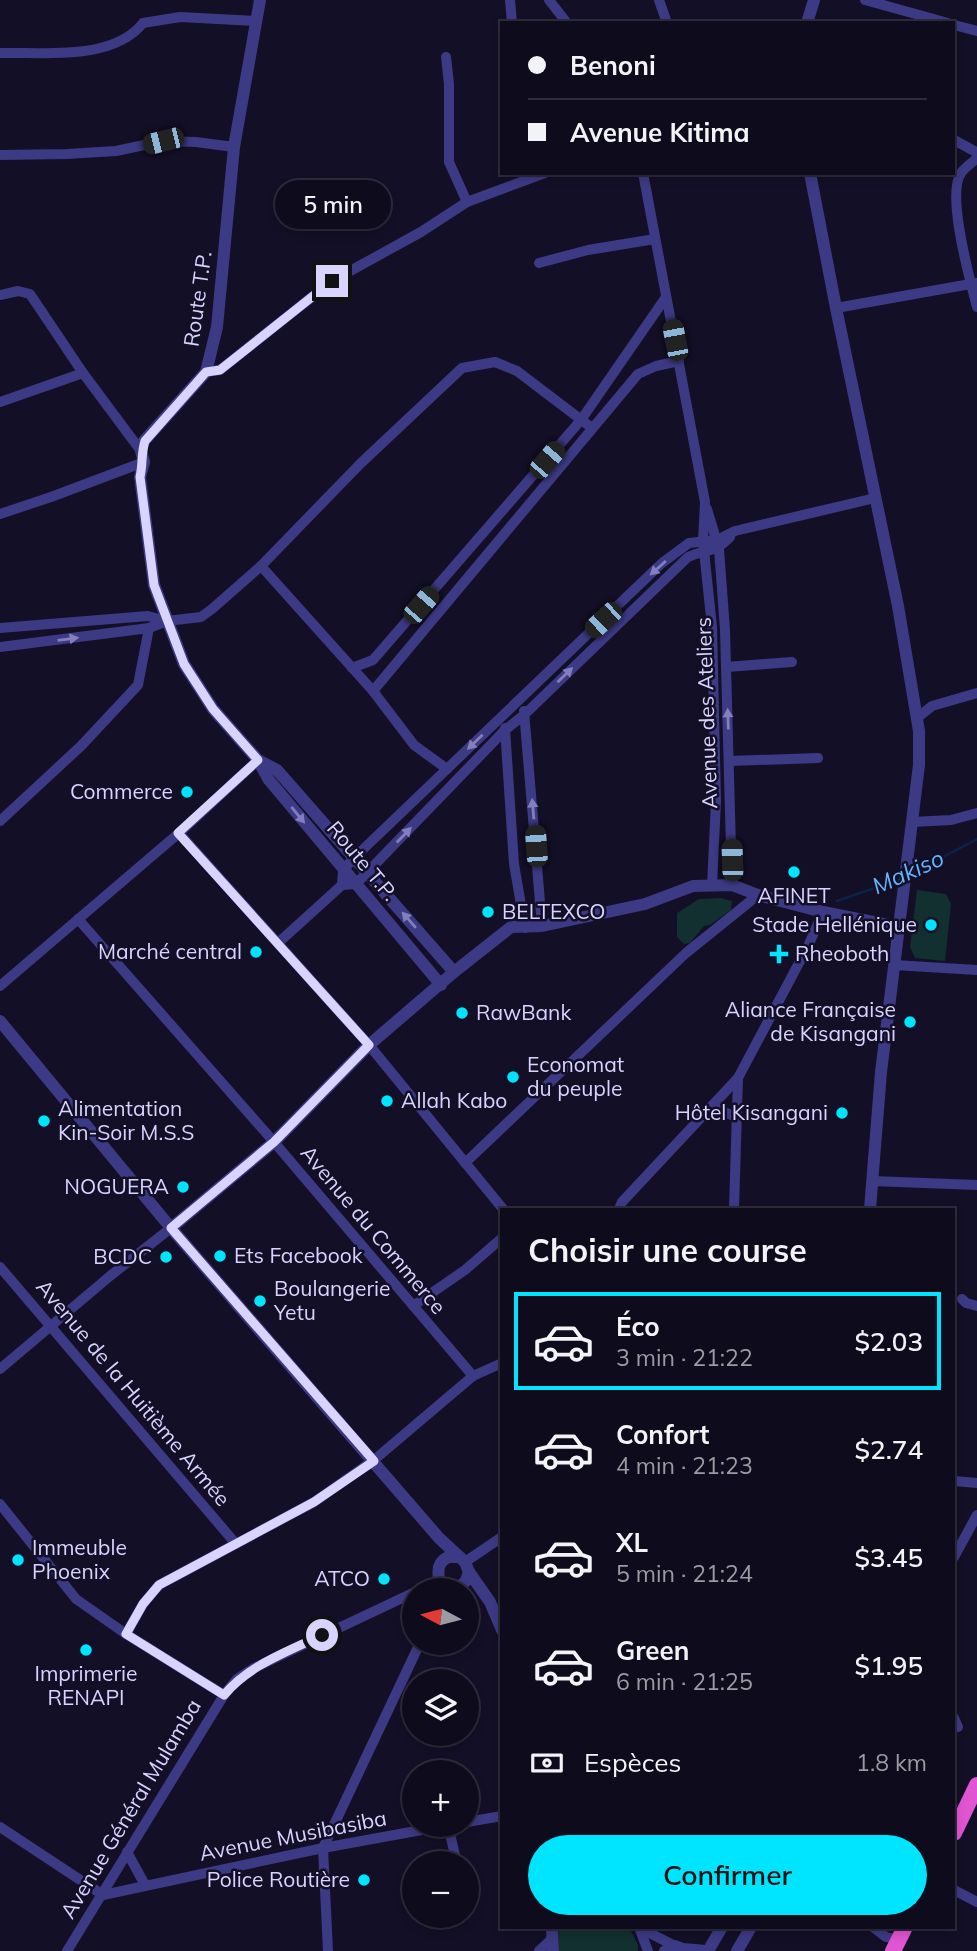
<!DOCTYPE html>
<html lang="fr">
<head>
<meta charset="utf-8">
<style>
	:root { --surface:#0e0b1c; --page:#1c1929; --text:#f1f3f6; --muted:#9b9ba3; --line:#2e2b3b; --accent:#00e5ff }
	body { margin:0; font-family:Mulish,sans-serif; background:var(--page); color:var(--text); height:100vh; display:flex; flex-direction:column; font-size:26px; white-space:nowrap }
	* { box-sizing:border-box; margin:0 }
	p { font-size:23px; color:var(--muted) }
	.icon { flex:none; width:38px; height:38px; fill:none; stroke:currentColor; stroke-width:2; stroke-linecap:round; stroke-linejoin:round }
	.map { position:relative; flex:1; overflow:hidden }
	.sheet { position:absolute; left:500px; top:1208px; width:455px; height:721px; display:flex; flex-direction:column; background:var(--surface); border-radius:0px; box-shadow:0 4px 10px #0003,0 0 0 2px var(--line) }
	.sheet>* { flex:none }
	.top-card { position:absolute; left:500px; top:21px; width:455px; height:154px; border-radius:0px; box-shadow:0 4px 10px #0003,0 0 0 2px var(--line); display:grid; align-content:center; height:154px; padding:0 28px; background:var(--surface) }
	.needle { width:46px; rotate:277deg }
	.controls { position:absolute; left:402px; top:1578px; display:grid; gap:14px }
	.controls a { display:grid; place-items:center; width:77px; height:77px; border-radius:50%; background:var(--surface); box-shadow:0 4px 10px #0003,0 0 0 2px var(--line); font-size:35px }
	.end { position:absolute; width:32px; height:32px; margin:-16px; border:9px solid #d9d4ff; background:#111; box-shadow:0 0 0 4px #111 }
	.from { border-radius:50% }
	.bubble { position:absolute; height:49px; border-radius:24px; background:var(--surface); box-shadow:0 4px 10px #0003,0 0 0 2px var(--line); font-size:23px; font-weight:600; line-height:49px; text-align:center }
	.car { position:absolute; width:21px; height:42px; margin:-21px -10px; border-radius:9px; box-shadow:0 0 5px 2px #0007; background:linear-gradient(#222 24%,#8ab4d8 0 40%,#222 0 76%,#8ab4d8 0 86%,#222 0) }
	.top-card b { display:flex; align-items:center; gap:24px; height:66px; font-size:26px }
	.top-card b+b { border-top:2px solid var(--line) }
	.top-card i { width:18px; height:18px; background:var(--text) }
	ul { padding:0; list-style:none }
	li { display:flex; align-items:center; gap:21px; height:98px; margin:0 14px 10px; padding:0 14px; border:4px solid transparent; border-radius:0px }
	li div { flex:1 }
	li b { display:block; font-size:26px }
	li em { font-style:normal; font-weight:600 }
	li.active { border-color:var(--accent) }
	li>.icon { width:63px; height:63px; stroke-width:1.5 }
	h2 { padding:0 28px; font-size:32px; line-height:84px }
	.pay { display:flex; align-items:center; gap:18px; height:77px; padding:0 28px; font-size:26px }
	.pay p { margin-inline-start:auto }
	.action { display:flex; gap:14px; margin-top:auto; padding:14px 28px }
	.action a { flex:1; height:80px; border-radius:42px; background:var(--accent); color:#111; font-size:28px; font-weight:600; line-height:80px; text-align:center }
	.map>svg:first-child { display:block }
	.green { fill:#12302f }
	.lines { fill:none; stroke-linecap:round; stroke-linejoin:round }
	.stream { stroke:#0c2248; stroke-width:2.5 }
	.minor { stroke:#3d3a85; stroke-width:10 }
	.tertiary { stroke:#3d3a85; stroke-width:12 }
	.trunk { stroke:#e055d1; stroke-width:16 }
	.oneway { fill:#837fbc }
	.route { stroke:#d9d4ff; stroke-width:9 }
	.poi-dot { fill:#00e5ff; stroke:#130f26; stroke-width:2.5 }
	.labels { text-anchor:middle; stroke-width:5; stroke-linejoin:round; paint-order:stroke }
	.street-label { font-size:21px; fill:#d9d4ff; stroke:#130f26 }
	.poi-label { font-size:21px; fill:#d9d4ff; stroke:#130f26; text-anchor:end }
	.water-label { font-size:23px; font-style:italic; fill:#62b6ff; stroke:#130f26 }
</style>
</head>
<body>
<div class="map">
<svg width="977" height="1951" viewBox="0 0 977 1951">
	<rect width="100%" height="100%" fill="#130f26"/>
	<g class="green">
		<polygon points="917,890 946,894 951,904 945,961 915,958 910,947"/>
		<polygon points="721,898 732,901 731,910 710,925 704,926 690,943 684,944 677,937 677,913 699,899"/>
		<polygon points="559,1927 629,1927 638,1945 638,1951 559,1951"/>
	</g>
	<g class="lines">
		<g class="stream">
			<polyline points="909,875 977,839"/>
			<polyline points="837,901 900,879"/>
		</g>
		<g class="minor">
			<polyline points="510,0 512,23"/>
			<polyline points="549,0 567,23"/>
			<polyline points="659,0 667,23"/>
			<polyline points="865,0 948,23"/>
			<polyline points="954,25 977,31"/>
			<path d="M0 53C44 52 113 61 143 23L180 17 256 21"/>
			<polyline points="446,57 449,84 449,162 467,202"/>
			<polyline points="954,140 976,152 977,155"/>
			<polyline points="0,155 67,154 116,151 163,141 196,142 234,147"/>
			<path d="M977 158C972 163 965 167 961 173 946 195 970 280 977 307"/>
			<polyline points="643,173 705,502 703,541 712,627 716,801 712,886"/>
			<polyline points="539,263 588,250 655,239"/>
			<polyline points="0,295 18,291 30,294 83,373 141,451"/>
			<polyline points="836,308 976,283"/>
			<polyline points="206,372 220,370 332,281 421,232 467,202 545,173"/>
			<polyline points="0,402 83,373"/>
			<polyline points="707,509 719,549 725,630 732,885"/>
			<polyline points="0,514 51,497 144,462"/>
			<polyline points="261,566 373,691 414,745 447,769"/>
			<polyline points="0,628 148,616 166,621"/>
			<polyline points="0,647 149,628 167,621 201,617 212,609 261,566 360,464 462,368 495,362 517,371 592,428"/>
			<polyline points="726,667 792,662"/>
			<polyline points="352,668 373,660 581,420 666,297"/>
			<polyline points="373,691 638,374 656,366 679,361"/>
			<polyline points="524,711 542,926"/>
			<polyline points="917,718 932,706 977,693"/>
			<polyline points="505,728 514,864 525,928"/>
			<polyline points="729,761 818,758"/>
			<polyline points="0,821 81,746 138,685 149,628"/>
			<polyline points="912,822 951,820 977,813"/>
			<polyline points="179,833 369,1045 503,1209"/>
			<polyline points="342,885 343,870 354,858 662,563 689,543 717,540 735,531 875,498"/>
			<polyline points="78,919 274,1142 473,1376"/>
			<path d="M278 943 342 885 356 884 505 730 524 715 688 557C707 548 714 554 730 537"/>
			<polyline points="894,965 977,970"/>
			<polyline points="0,986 179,833 258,760"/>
			<polyline points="711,1107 737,1117"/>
			<polyline points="465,1163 686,953 758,895"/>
			<polyline points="872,1181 977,1185"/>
			<polyline points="619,1209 622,1202 738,1078 809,944 823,912"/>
			<polyline points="734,1209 738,1078"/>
			<polyline points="0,1267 236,1544"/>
			<polyline points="962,1299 966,1303 977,1306"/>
			<polyline points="413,1306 465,1270 502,1238"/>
			<polyline points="0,1369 110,1276 171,1228"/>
			<polyline points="954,1481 977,1483"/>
			<polyline points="0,1504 76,1599 126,1634 224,1695"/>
			<polyline points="954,1557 977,1515"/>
			<polyline points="465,1562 502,1537"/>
			<polyline points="418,1591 439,1581"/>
			<polyline points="126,1634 143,1604 159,1585 314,1502 374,1460 473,1376 502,1363"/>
			<polyline points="954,1718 958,1727"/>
			<polyline points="467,1822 502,1816"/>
			<polyline points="448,1825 457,1864"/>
			<polyline points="0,1827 103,1895 323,1848 449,1825"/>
			<polyline points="127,1852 145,1885"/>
			<polyline points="954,1890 977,1902"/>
			<polyline points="639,1927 648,1951"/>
			<polyline points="873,1927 886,1937 898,1940"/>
			<polyline points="640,1928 675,1946"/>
			<polyline points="67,1951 224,1695 237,1679 254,1668 415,1592"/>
			<polyline points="328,1951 323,1848 420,1643"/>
			<polyline points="539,1951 553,1938"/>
		</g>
		<g class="tertiary">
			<polyline points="260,0 234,147 217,327 206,372 144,441 141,451 144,462 140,477 154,585 184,664 213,709 258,760 269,780 441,985"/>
			<polyline points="807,23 814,0"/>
			<polyline points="810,173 836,308 898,606 919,731 919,765 881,1072 870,1209"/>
			<polyline points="258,760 277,770 454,972"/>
			<polyline points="0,1021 171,1228 439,1538 465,1562 469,1572 490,1602 502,1630"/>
			<polyline points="171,1228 274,1142 369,1045 454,972 511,927 542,926 645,904 693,886 732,885 758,895 823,912 898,927"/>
			<path d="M459 1557H448C437 1563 438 1570 439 1581L447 1587H459L466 1581 469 1572"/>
			<polyline points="552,1927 553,1951"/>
			<polyline points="665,1951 675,1946 683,1949 706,1951"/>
			<polyline points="708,1951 722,1927"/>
			<polyline points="737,1951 751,1927"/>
		</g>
		<g class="trunk">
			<polyline points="954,1833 977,1785"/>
			<polyline points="893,1951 905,1927"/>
		</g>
	</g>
	<defs><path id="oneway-solid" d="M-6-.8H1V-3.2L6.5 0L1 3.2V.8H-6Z" transform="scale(1.75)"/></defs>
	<g class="oneway">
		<use href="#oneway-solid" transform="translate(658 568) rotate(138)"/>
		<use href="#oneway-solid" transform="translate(68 639) rotate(-7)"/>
		<use href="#oneway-solid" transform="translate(565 675) rotate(-44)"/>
		<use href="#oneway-solid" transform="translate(728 719) rotate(-92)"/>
		<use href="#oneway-solid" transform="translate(475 742) rotate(136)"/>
		<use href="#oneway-solid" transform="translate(533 809) rotate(-95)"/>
		<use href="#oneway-solid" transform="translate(298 815) rotate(51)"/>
		<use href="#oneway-solid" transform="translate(404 835) rotate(-46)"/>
		<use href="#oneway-solid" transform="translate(409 920) rotate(-131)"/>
	</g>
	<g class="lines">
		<path class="route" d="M322 1635C287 1652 249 1665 224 1695L126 1634 143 1604 159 1585 314 1502 374 1461 171 1228 274 1142 369 1045 178 833 258 760 213 709 184 664 154 585 140 477C143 464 141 453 145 441L206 372 220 370 332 281"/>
	</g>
	<g class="poi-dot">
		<circle cx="187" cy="792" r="7"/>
		<circle cx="794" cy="872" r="7"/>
		<circle cx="488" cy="912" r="7"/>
		<circle cx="931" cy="925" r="7"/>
		<circle cx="256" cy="952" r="7"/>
		<path d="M775.5 943.5h7v7h7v7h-7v7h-7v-7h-7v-7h7z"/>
		<circle cx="462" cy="1013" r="7"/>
		<circle cx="910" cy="1022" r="7"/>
		<circle cx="513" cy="1077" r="7"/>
		<circle cx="387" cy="1101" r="7"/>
		<circle cx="842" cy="1113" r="7"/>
		<circle cx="44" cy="1121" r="7"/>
		<circle cx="183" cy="1187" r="7"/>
		<circle cx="220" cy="1256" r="7"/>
		<circle cx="166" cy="1257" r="7"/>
		<circle cx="260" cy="1301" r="7"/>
		<circle cx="18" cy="1560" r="7"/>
		<circle cx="384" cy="1579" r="7"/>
		<circle cx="86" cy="1650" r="7"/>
		<circle cx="364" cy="1880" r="7"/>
	</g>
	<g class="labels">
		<g class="street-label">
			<text transform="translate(198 299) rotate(-82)" y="7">Route T.P.</text>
			<text transform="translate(707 713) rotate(-92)" y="7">Avenue des Ateliers</text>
			<text transform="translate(362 861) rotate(50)" y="7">Route T.P.</text>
			<text transform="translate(373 1230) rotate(50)" y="7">Avenue du Commerce</text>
			<text transform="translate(133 1393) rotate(50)" y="7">Avenue de la Huitième Armée</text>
			<text transform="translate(131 1809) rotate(-59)" y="7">Avenue Général Mulamba</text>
			<text transform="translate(293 1836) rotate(-11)" y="7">Avenue Musibasiba</text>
		</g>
		<g class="poi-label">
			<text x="173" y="799">Commerce</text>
			<text x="794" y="903" text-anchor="middle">AFINET</text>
			<text x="502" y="919" text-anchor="start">BELTEXCO</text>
			<text x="917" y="932">Stade Hellénique</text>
			<text x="242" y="959">Marché central</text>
			<text x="795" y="961" text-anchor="start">Rheoboth</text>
			<text x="896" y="1017">Aliance Française<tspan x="896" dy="24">de Kisangani</tspan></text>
			<text x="476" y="1020" text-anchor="start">RawBank</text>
			<text x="527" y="1072" text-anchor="start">Economat<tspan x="527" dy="24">du peuple</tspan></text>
			<text x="401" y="1108" text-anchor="start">Allah Kabo</text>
			<text x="58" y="1116" text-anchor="start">Alimentation<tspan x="58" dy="24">Kin-Soir M.S.S</tspan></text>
			<text x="828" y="1120">Hôtel Kisangani</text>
			<text x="169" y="1194">NOGUERA</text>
			<text x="234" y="1263" text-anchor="start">Ets Facebook</text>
			<text x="152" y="1264">BCDC</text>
			<text x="274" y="1296" text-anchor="start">Boulangerie<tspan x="274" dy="24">Yetu</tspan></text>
			<text x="32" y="1555" text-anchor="start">Immeuble<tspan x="32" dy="24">Phoenix</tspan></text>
			<text x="370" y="1586">ATCO</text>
			<text x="86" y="1681" text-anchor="middle">Imprimerie<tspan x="86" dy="24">RENAPI</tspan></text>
			<text x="350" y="1887">Police Routière</text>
		</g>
		<g class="water-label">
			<text transform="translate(908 872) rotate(-24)" y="8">Makiso</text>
		</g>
	</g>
</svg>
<div class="controls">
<a><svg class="needle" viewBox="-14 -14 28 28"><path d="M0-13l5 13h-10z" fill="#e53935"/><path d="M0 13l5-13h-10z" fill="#9b9ba3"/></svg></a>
<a><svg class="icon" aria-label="layers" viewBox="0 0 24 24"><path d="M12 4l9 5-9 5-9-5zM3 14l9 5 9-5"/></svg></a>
<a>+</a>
<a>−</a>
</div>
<i class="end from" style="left:322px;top:1635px"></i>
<i class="end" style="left:332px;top:281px"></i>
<div class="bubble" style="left:275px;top:180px;width:116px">5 min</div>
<i class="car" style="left:163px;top:141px;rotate:256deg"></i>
<i class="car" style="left:675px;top:340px;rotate:349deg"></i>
<i class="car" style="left:547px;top:460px;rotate:41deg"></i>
<i class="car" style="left:421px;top:605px;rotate:41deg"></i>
<i class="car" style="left:603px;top:620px;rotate:227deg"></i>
<i class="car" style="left:536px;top:846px;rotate:356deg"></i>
<i class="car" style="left:732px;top:860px;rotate:358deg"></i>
<div class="top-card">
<b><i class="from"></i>Benoni</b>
<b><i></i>Avenue Kitima</b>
</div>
<section class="sheet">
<h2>Choisir une course</h2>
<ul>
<li class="active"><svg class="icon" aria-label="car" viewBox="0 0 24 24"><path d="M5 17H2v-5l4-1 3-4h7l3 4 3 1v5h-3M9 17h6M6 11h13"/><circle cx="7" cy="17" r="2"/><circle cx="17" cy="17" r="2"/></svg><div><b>Éco</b><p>3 min · 21:22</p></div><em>$2.03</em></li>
<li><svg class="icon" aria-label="car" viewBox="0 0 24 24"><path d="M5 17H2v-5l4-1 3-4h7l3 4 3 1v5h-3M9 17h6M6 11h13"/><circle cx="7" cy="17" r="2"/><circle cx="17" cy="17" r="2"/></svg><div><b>Confort</b><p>4 min · 21:23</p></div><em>$2.74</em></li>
<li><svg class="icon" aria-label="car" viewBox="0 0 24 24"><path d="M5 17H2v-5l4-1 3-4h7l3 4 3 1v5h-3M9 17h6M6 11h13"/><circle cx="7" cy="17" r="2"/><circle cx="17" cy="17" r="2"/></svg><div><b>XL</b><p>5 min · 21:24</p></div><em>$3.45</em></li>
<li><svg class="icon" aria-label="car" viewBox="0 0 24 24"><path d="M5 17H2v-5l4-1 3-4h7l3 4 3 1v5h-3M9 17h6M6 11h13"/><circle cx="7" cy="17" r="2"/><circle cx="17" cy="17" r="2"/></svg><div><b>Green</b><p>6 min · 21:25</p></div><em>$1.95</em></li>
</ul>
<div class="pay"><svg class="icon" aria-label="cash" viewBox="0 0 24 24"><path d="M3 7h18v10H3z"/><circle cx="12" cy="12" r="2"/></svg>Espèces<p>1.8 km</p></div>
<div class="action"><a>Confirmer</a></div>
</section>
</div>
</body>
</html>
